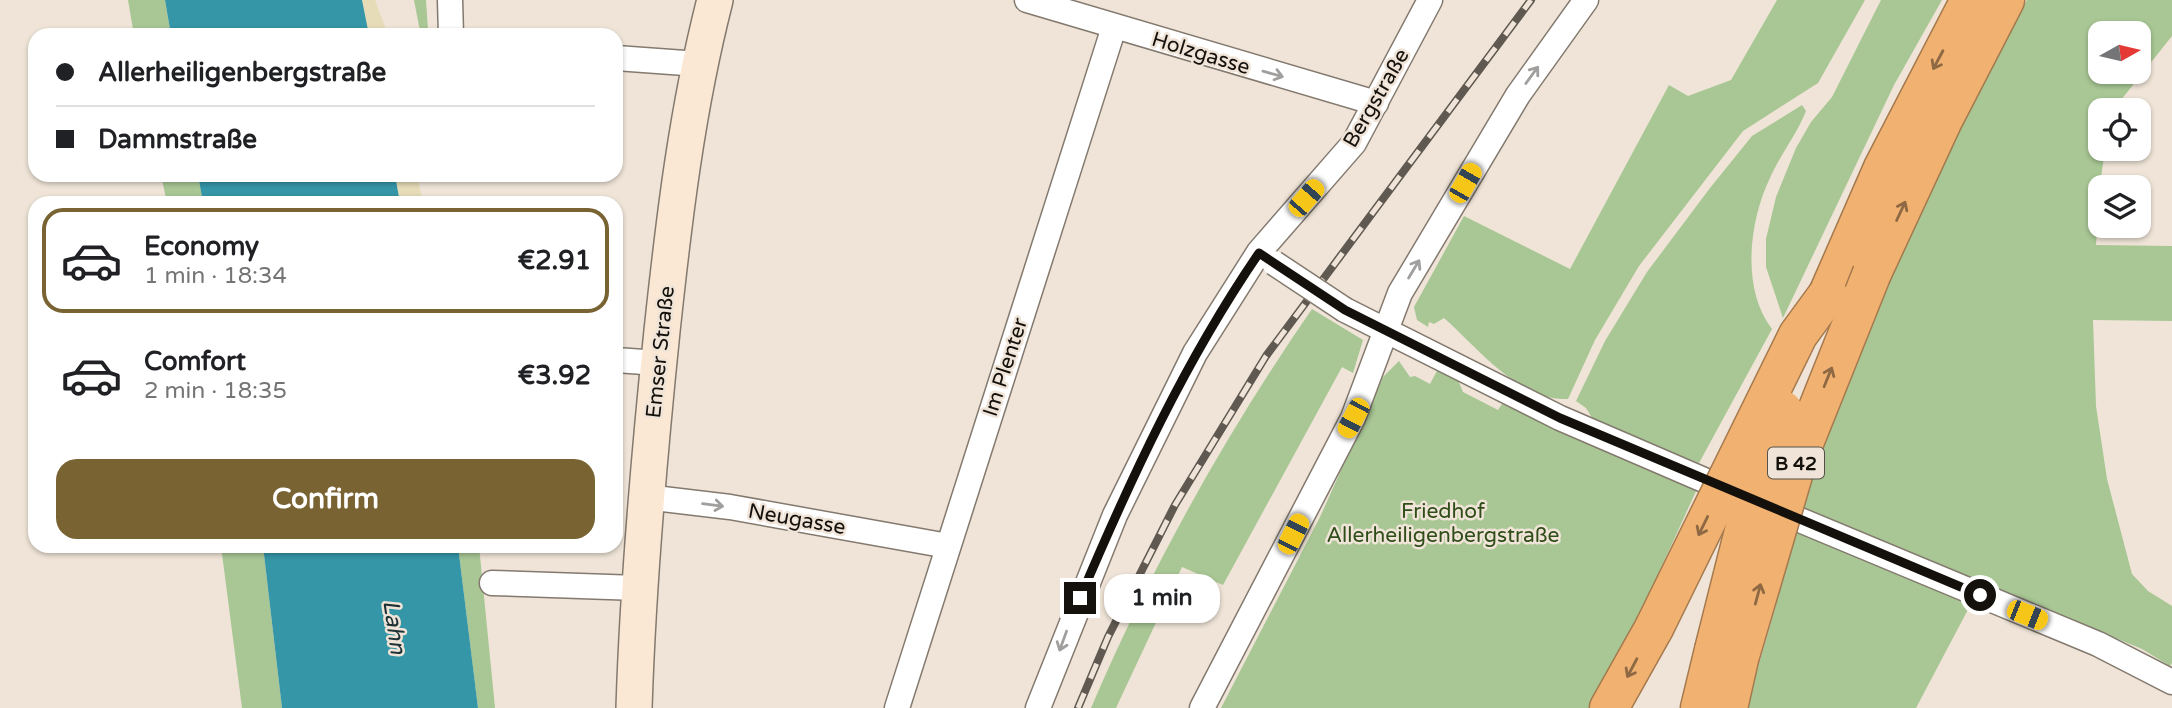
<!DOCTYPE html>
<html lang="en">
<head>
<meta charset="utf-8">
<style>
	:root { --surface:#fff; --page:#f2f2f2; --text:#202124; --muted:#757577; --line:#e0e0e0; --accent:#796332 }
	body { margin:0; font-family:"Varela Round",sans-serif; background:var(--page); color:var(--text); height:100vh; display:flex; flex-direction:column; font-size:26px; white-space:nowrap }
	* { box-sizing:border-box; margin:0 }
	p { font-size:23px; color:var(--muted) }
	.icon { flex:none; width:38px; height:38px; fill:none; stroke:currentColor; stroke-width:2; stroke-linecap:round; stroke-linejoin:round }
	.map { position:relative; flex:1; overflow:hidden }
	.details { position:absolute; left:28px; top:196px; width:595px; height:357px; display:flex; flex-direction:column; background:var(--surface); border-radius:21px; box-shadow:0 2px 5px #0004 }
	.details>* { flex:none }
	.guide { position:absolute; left:28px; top:28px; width:595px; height:154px; border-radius:21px; box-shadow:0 2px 5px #0004; display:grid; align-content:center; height:154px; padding:0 28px; background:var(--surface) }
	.needle { width:46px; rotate:82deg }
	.buttons { position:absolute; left:2088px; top:21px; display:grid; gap:14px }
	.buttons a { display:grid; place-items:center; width:63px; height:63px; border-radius:14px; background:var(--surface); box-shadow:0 2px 5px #0004; font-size:35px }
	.end { position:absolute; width:32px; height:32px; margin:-16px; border:9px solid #14100c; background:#fff; box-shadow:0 0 0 4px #fff }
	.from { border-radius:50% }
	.bubble { position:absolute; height:49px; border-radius:21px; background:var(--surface); box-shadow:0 2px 5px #0004; font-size:23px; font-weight:700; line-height:49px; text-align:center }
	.car { position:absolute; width:21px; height:42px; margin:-21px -10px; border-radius:9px; box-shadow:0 0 5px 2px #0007; background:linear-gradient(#f5c518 24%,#345 0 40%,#f5c518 0 76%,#345 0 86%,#f5c518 0) }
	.guide b { display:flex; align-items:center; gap:24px; height:66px; font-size:26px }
	.guide b+b { border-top:2px solid var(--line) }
	.guide i { width:18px; height:18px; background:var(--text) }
	ul { padding:12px 0 0; list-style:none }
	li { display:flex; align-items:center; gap:21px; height:105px; margin:0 14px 10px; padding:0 14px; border:4px solid transparent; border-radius:21px }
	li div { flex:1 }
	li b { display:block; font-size:26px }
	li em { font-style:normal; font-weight:700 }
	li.current { border-color:var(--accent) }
	li>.icon { width:63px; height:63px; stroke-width:1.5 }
	.button { display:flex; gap:14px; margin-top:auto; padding:14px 28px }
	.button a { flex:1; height:80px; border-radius:21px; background:var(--accent); color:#fff; font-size:28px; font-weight:700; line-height:80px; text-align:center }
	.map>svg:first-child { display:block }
	.green { fill:#a8c794; fill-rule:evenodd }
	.sand { fill:#e6dcb7 }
	.water { fill:#3596a8 }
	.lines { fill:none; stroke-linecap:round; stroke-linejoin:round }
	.street-casing { stroke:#83796e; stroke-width:27 }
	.secondary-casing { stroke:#83796e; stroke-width:38 }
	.highway-casing { stroke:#a4794e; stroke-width:41 }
	.street { stroke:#fff; stroke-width:24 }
	.secondary { stroke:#fbe8d4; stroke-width:35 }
	.highway { stroke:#f1b271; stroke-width:38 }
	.rail-casing { stroke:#5f5951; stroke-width:8 }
	.rail { stroke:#efe4d7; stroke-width:5; stroke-dasharray:16; stroke-linecap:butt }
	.street-bridge-casing { stroke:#83796e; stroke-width:27; stroke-linecap:butt }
	.highway-bridge-casing { stroke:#a4794e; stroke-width:41; stroke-linecap:butt }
	.street-bridge { stroke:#fff; stroke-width:24 }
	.highway-bridge { stroke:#f1b271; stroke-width:38 }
	.oneway { stroke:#8e6944 }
	.oneway2 { stroke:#a19f9e }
	.route { stroke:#14100c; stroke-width:9 }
	.labels { text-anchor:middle; stroke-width:5; stroke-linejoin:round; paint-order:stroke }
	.shield { fill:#efe4d7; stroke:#565049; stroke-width:2 }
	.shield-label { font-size:19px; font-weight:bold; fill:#14100c }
	.street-label { font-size:21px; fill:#14100c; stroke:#efe4d7 }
	.park-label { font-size:21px; fill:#2f4d18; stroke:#efe4d7 }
	.water-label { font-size:23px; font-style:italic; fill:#1b3136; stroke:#efe4d7 }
</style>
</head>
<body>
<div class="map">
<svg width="2172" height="708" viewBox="0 0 2172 708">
	<rect width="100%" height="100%" fill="#efe4d7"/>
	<g class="green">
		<polygon points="128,0 165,0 171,35 134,35"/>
		<polygon points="414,0 426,0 428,30 420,31"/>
		<path d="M1777 0H1865L1818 83 1743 131 1639 266 1595 340 1568 399C1520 402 1478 348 1444 318L1434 324 1429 322 1428 327 1417 320 1414 307 1464 216 1570 269 1669 85 1688 96 1731 80Z"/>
		<polygon points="1881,0 1942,0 1894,85 1783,318 1766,267 1766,239 1776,197 1796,148 1811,122 1832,97"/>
		<path d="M2027 0H2172V36L2113 110H2100V149H2105L2100 185 2106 187H2100L2096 245 2172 246V321L2093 320 2096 406 2107 479 2132 574 2148 591 2172 606V663L2170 666 2142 649 1982 583 1916 708H1746L1775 609 1788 535 1879 304 1977 89ZM2100 33H2138V72H2100Z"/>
		<path d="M1802 105 1806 111C1797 134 1780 155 1770 178 1749 221 1741 289 1772 329L1699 463 1594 421 1586 408 1576 401 1605 341 1647 272 1710 188 1752 136Z"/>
		<polygon points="161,175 198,175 203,203 167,203"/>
		<path d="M1312 309 1363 340 1353 373 1342 367 1223 585 1182 567 1116 708H1091C1151 568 1225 435 1312 309Z"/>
		<polygon points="1399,361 1410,377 1415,376 1430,384 1438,369 1457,378 1463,392 1498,410 1502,404 1697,489 1597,708 1221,708 1320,517 1383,377"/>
		<polygon points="221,546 263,546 282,708 242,708"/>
		<polygon points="458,546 479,546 495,708 478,708"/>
	</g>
	<g class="sand">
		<polygon points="362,0 375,0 388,35 369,35"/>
		<polygon points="395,175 417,175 423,203 400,203"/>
	</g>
	<g class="water">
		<polygon points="165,0 362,0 369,35 171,35"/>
		<polygon points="198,175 395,175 400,203 203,203"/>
		<polygon points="263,546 458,546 478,708 282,708"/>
	</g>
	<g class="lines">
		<g class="street-casing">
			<g id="street">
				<polyline points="450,0 451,35"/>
				<polyline points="1027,0 1376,103"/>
				<polyline points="616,58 699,64"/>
				<polyline points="1345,310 1560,418 1734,493"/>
				<polyline points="616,360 658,363"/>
				<polyline points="646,497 730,507 948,546"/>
				<polyline points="1771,508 2098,644 2172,682"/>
				<polyline points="492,583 638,588"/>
				<polyline points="897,708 1114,27"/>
				<polyline points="1038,708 1115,515 1195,353 1259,252 1354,143 1430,0"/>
				<polyline points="1202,708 1353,418 1400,293 1518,95 1586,0"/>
			</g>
		</g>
		<g class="secondary-casing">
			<path id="secondary" d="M634 708C638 582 649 457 662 331 674 219 687 109 715 0"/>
		</g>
		<g class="highway-casing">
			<g id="highway">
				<polyline points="1872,273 1943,120 2005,0"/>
				<polyline points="1828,294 1883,168 1970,0"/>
				<polyline points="1609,708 1654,628"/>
				<polyline points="1700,708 1714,650"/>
				<polyline points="1728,708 1739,659"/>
			</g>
		</g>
		<use href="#street" class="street"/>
		<use href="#secondary" class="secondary"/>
		<use href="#highway" class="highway"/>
		<g class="rail-casing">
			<polyline id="rail" points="1078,708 1108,637 1175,505 1266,356 1531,0"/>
		</g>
		<use href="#rail" class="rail"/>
		<g class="street-bridge-casing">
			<polyline id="street-bridge" points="1274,263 1345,310"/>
		</g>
		<g class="highway-bridge-casing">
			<g id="highway-bridge">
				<polyline points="1654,628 1798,335 1828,294"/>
				<polyline points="1714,650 1748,515 1783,410"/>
				<polyline points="1739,659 1798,458 1872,273"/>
			</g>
		</g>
		<use href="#street-bridge" class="street-bridge"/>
		<use href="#highway-bridge" class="highway-bridge"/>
	</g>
	<defs><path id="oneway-shaft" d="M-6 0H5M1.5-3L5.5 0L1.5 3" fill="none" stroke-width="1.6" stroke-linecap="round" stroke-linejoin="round" transform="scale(1.75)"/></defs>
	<g class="oneway">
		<use href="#oneway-shaft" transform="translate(1938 60) rotate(118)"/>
		<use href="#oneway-shaft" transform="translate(1901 211) rotate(-65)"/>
		<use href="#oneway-shaft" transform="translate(1828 377) rotate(-68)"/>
		<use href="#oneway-shaft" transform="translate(1703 526) rotate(116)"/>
		<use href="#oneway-shaft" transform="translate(1758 594) rotate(-75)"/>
		<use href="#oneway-shaft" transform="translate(1632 668) rotate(118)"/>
	</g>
	<g class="oneway2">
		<use href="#oneway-shaft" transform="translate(1273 74) rotate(16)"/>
		<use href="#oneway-shaft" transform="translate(1532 75) rotate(-54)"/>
		<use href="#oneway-shaft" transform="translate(1414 269) rotate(-59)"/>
		<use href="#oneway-shaft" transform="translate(713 505) rotate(7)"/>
		<use href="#oneway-shaft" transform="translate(1063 641) rotate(110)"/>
	</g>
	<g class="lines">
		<path class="route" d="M1080 598C1131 478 1185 361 1259 253L1345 310 1560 418 1980 595"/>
	</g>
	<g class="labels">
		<rect class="shield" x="1768" y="447.5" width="56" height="31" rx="5"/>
		<g class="shield-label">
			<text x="1796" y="470">B 42</text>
		</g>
		<g class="street-label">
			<text transform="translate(1201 53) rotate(17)" y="7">Holzgasse</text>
			<text transform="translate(1376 98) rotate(-60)" y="7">Bergstraße</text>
			<text transform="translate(660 352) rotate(-84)" y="7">Emser Straße</text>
			<text transform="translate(1005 367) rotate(-72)" y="7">Im Plenter</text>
			<text transform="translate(797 519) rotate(10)" y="7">Neugasse</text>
		</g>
		<g class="park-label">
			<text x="1443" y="518">Friedhof<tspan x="1443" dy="24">Allerheiligenbergstraße</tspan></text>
		</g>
		<g class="water-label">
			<text transform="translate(395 627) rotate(82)" y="8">Lahn</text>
		</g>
	</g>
</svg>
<div class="buttons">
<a><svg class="needle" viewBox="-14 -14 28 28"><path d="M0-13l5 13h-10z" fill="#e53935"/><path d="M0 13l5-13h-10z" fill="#757577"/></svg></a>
<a><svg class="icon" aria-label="locate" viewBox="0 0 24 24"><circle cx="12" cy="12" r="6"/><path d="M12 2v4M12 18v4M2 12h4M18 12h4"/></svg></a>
<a><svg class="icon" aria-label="layers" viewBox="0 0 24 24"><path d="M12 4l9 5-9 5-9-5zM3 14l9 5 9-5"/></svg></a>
</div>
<i class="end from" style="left:1980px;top:595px"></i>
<i class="end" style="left:1080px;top:598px"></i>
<div class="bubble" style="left:1104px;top:574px;width:116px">1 min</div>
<i class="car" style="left:1465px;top:183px;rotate:30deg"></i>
<i class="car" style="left:1306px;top:198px;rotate:41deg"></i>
<i class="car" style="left:1353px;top:418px;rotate:208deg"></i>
<i class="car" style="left:1293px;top:534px;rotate:27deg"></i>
<i class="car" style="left:2027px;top:615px;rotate:112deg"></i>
<div class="guide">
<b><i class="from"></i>Allerheiligenbergstraße</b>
<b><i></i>Dammstraße</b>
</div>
<section class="details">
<ul>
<li class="current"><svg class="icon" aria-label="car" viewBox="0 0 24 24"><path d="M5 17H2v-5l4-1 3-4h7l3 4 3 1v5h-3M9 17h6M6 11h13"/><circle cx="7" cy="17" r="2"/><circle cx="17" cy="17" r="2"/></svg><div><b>Economy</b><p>1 min · 18:34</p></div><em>€2.91</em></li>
<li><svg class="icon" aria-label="car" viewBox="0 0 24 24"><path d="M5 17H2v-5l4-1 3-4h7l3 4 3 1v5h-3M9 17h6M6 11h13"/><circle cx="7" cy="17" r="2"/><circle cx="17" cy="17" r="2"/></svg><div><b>Comfort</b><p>2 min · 18:35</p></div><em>€3.92</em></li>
</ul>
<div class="button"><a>Confirm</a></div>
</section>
</div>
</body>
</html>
